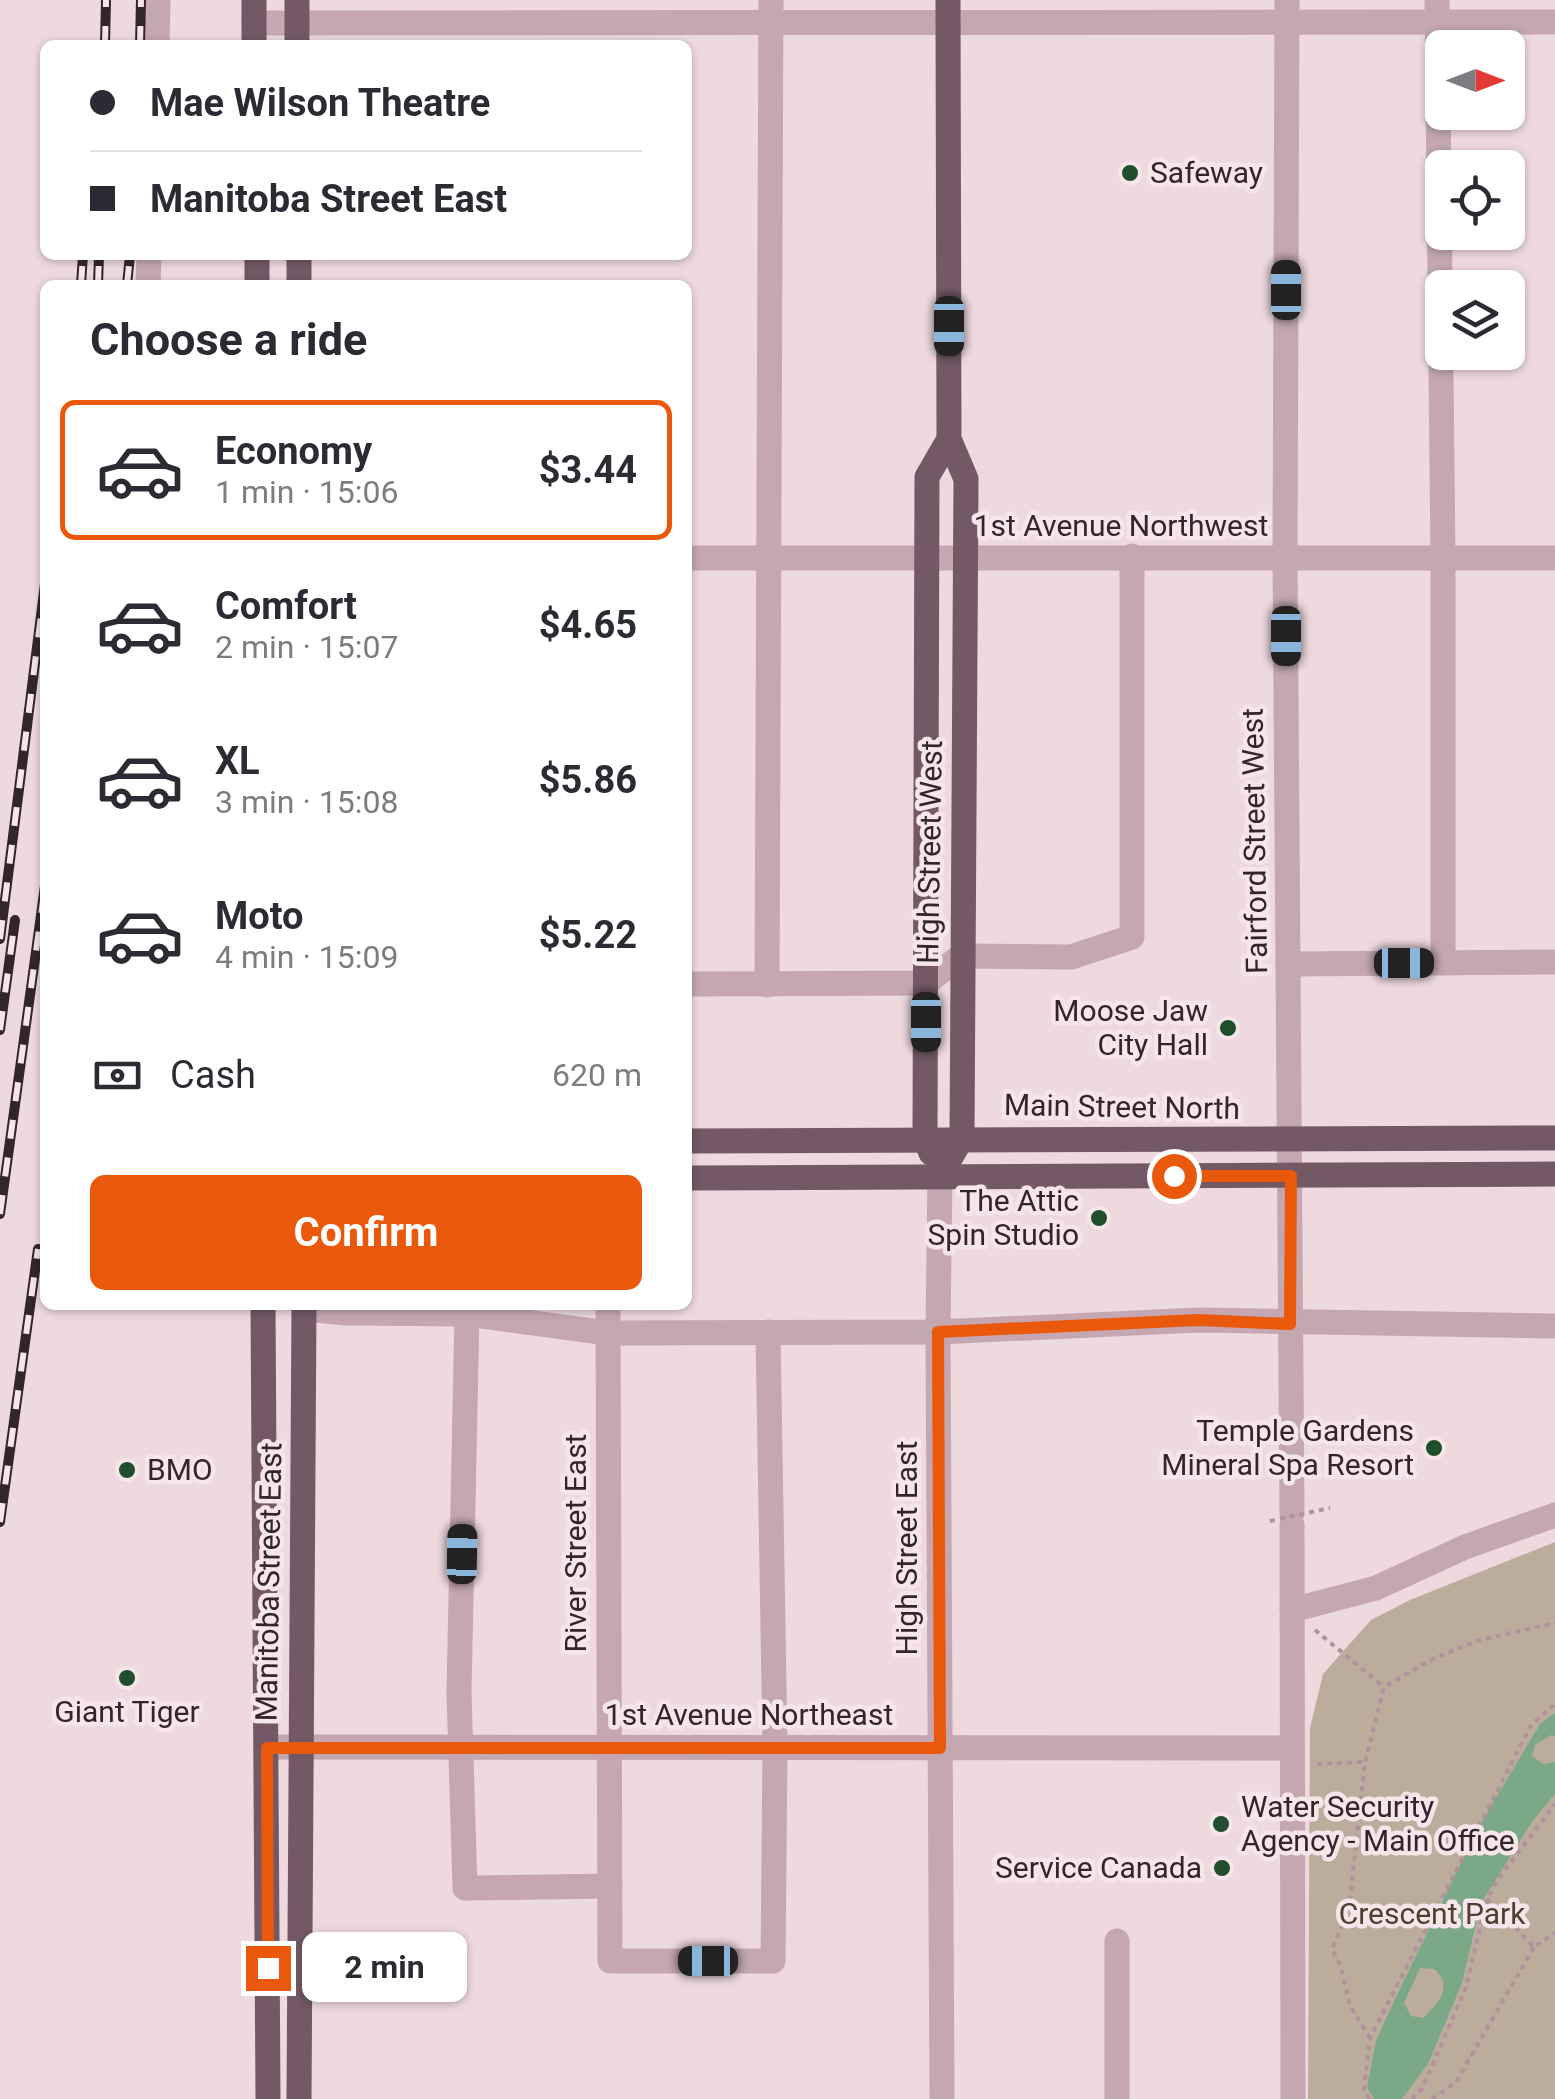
<!DOCTYPE html>
<html lang="en">
<head>
<meta charset="utf-8">
<style>
	:root { --surface:#fff; --page:#f2f2f3; --text:#2b2b33; --muted:#7c7c81; --line:#e1e1e2; --accent:#ea580c }
	body { margin:0; font-family:Roboto,sans-serif; background:var(--page); color:var(--text); height:100vh; display:flex; flex-direction:column; font-size:38px; white-space:nowrap }
	* { box-sizing:border-box; margin:0 }
	p { font-size:32px; color:var(--muted) }
	.icon { flex:none; width:55px; height:55px; fill:none; stroke:currentColor; stroke-width:2; stroke-linecap:round; stroke-linejoin:round }
	.map { position:relative; flex:1; overflow:hidden }
	.panel { position:absolute; left:40px; top:280px; width:652px; height:1030px; display:flex; flex-direction:column; background:var(--surface); border-radius:15px; box-shadow:0 2px 8px #0004 }
	.panel>* { flex:none }
	.banner { position:absolute; left:40px; top:40px; width:652px; height:220px; border-radius:15px; box-shadow:0 2px 8px #0004; display:grid; align-content:center; height:220px; padding:0 50px; background:var(--surface) }
	.needle { width:65px; rotate:90deg }
	.fabs { position:absolute; left:1425px; top:30px; display:grid; gap:20px }
	.fabs a { display:grid; place-items:center; width:100px; height:100px; border-radius:15px; background:var(--surface); box-shadow:0 2px 8px #0004; font-size:50px }
	.end { position:absolute; width:45px; height:45px; margin:-22px; border:12px solid #ea580c; background:#fff; box-shadow:0 0 0 5px #fff }
	.from { border-radius:50% }
	.bubble { position:absolute; height:70px; border-radius:15px; background:var(--surface); box-shadow:0 2px 8px #0004; font-size:32px; font-weight:700; line-height:70px; text-align:center }
	.car { position:absolute; width:30px; height:60px; margin:-30px -15px; border-radius:12px; box-shadow:0 0 8px 2px #0007; background:linear-gradient(#222 24%,#8ab4d8 0 40%,#222 0 76%,#8ab4d8 0 86%,#222 0) }
	.banner b { display:flex; align-items:center; gap:35px; height:95px; font-size:38px }
	.banner b+b { border-top:2px solid var(--line) }
	.banner i { width:25px; height:25px; background:var(--text) }
	ul { padding:0; list-style:none }
	li { display:flex; align-items:center; gap:30px; height:140px; margin:0 20px 15px; padding:0 30px; border:5px solid transparent; border-radius:15px }
	li div { flex:1 }
	li b { display:block; font-size:38px }
	li em { font-style:normal; font-weight:700 }
	li.active { border-color:var(--accent) }
	li>.icon { width:90px; height:90px; stroke-width:1.5 }
	h2 { padding:0 50px; font-size:45px; line-height:120px }
	.pay { display:flex; align-items:center; gap:25px; height:110px; padding:0 50px; font-size:38px }
	.pay p { margin-inline-start:auto }
	.primary-button { display:flex; gap:20px; margin-top:auto; padding:20px 50px }
	.primary-button a { flex:1; height:115px; border-radius:15px; background:var(--accent); color:#fff; font-size:40px; font-weight:700; line-height:115px; text-align:center }
	.map>svg:first-child { display:block }
	.green { fill:#bbac9b }
	.water { fill:#7ba886; fill-rule:evenodd }
	.lines { fill:none; stroke-linecap:round; stroke-linejoin:round }
	.path { stroke:#b0919d; stroke-width:4; stroke-dasharray:5 5; stroke-linecap:butt }
	.minor { stroke:#c4a7b1; stroke-width:25 }
	.major { stroke:#725965; stroke-width:25 }
	.rail-casing { stroke:#32262c; stroke-width:10 }
	.rail { stroke:#f6e5e9; stroke-width:6; stroke-dasharray:19; stroke-linecap:butt }
	.path-bridge { stroke:#b0919d; stroke-width:4; stroke-dasharray:5 5; stroke-linecap:butt }
	.route { stroke:#ea580c; stroke-width:12 }
	.poi-dot { fill:#214e2c; stroke:#f6e5e9; stroke-width:4 }
	.labels { text-anchor:middle; stroke-width:9; stroke-linejoin:round; paint-order:stroke }
	.poi-label { font-size:30px; fill:#32262c; stroke:#f6e5e9; text-anchor:end }
	.street-label { font-size:30px; fill:#32262c; stroke:#f6e5e9 }
	.park-label { font-size:30px; fill:#4d3f2d; stroke:#f6e5e9 }
</style>
</head>
<body>
<div class="map">
<svg width="1555" height="2099" viewBox="0 0 1555 2099">
	<rect width="100%" height="100%" fill="#eed9df"/>
	<polygon class="green" points="1555,1542 1555,2099 1308,2099 1310,1728 1323,1674 1371,1620 1410,1600"/>
	<path class="water" d="M1555 1713V1736L1551 1735 1535 1745 1532 1756 1543 1764 1555 1762V1794L1532 1822 1481 1903 1462 1983 1428 2064 1402 2099H1374L1367 2087 1376 2041 1396 1997 1478 1828 1540 1724ZM1420 1968 1434 1969C1454 1987 1439 2003 1423 2018L1411 2016 1404 2003Z"/>
	<g class="lines">
		<g class="path">
			<polyline points="1315,1630 1384,1687"/>
			<polyline points="1317,1764 1365,1762"/>
			<polyline points="1487,1899 1534,1947 1555,1933"/>
			<polyline points="1370,2038 1350,2006 1341,1967 1332,1949 1349,1909 1365,1762 1384,1687 1431,1660 1479,1640 1555,1623"/>
			<polyline points="1369,2099 1364,2089 1370,2038 1531,1725 1555,1704"/>
			<polyline points="1412,2099 1422,2089 1466,1987 1487,1899 1498,1879 1555,1804"/>
			<polyline points="1432,2099 1456,2082 1534,1947"/>
		</g>
		<g class="minor">
			<polyline points="1287,0 1285,558 1292,1513"/>
			<polyline points="1437,0 1443,558 1443,963"/>
			<polyline points="254,23 1555,22"/>
			<polyline points="157,45 158,0"/>
			<polyline points="148,285 149,255"/>
			<polyline points="688,558 1555,558"/>
			<polyline points="1288,964 1555,962"/>
			<polyline points="688,984 926,983 961,956 1071,957 1132,937 1132,556"/>
			<polyline points="767,985 771,0"/>
			<polyline points="940,1176 938,1332 942,2099"/>
			<polyline points="608,1305 610,1961 773,1961 775,1747 768,1332"/>
			<polyline points="304,1309 345,1313 467,1314 608,1333 938,1332 1199,1320 1555,1326"/>
			<polyline points="467,1314 459,1692 465,1888 610,1886"/>
			<polyline points="1292,1525 1293,2099"/>
			<polyline points="1292,1610 1376,1588 1465,1547 1555,1515"/>
			<polyline points="267,1747 1292,1748"/>
			<polyline points="1117,2099 1117,1941"/>
		</g>
		<g class="major">
			<polyline points="254,0 254,45"/>
			<polyline points="297,0 297,45"/>
			<polyline points="257,255 257,285"/>
			<polyline points="299,255 299,285"/>
			<polyline points="688,1141 1555,1138"/>
			<polyline points="931,1153 925,1138 927,477 949,439"/>
			<polyline points="940,1176 962,1138 966,479 949,439 948,0"/>
			<polyline points="688,1178 1555,1174"/>
			<polyline points="263,1305 268,2099"/>
			<polyline points="299,2099 304,1305"/>
		</g>
		<g class="rail-casing">
			<g id="rail">
				<polyline points="105,45 106,0"/>
				<polyline points="140,45 141,0"/>
				<polyline points="81,285 83,255"/>
				<polyline points="98,285 99,255"/>
				<polyline points="127,285 130,255"/>
				<polyline points="0,939 45,584"/>
				<polyline points="0,1030 15,920"/>
				<polyline points="0,1214 45,886"/>
				<polyline points="0,1522 38,1249"/>
			</g>
		</g>
		<use href="#rail" class="rail"/>
		<polyline class="path-bridge" points="1270,1521 1330,1508"/>
	</g>
	<g class="lines">
		<polyline class="route" points="268,1968 267,1748 940,1748 938,1332 1198,1320 1290,1324 1291,1176 1174,1176"/>
	</g>
	<g class="poi-dot">
		<circle cx="1130" cy="173" r="10"/>
		<circle cx="1228" cy="1028" r="10"/>
		<circle cx="1099" cy="1218" r="10"/>
		<circle cx="1434" cy="1448" r="10"/>
		<circle cx="127" cy="1470" r="10"/>
		<circle cx="127" cy="1678" r="10"/>
		<circle cx="1221" cy="1824" r="10"/>
		<circle cx="1222" cy="1868" r="10"/>
	</g>
	<g class="labels">
		<g class="poi-label">
			<text x="1150" y="183" text-anchor="start">Safeway</text>
			<text x="1208" y="1021">Moose Jaw<tspan x="1208" dy="34">City Hall</tspan></text>
			<text x="1079" y="1211">The Attic<tspan x="1079" dy="34">Spin Studio</tspan></text>
			<text x="1414" y="1441">Temple Gardens<tspan x="1414" dy="34">Mineral Spa Resort</tspan></text>
			<text x="147" y="1480" text-anchor="start">BMO</text>
			<text x="127" y="1722" text-anchor="middle">Giant Tiger</text>
			<text x="1241" y="1817" text-anchor="start">Water Security<tspan x="1241" dy="34">Agency - Main Office</tspan></text>
			<text x="1202" y="1878">Service Canada</text>
		</g>
		<g class="street-label">
			<text x="1121" y="536">1st Avenue Northwest</text>
			<text transform="translate(1255 841) rotate(-91)" y="10">Fairford Street West</text>
			<text transform="translate(930 852) rotate(-89)" y="10">High Street West</text>
			<text transform="translate(1122 1107) rotate(1)" y="10">Main Street North</text>
			<text transform="translate(576 1543) rotate(-90)" y="10">River Street East</text>
			<text transform="translate(907 1548) rotate(-90)" y="10">High Street East</text>
			<text transform="translate(269 1582) rotate(-89)" y="10">Manitoba Street East</text>
			<text x="749" y="1725">1st Avenue Northeast</text>
		</g>
		<g class="park-label">
			<text x="1432" y="1924">Crescent Park</text>
		</g>
	</g>
</svg>
<div class="fabs">
<a><svg class="needle" viewBox="-14 -14 28 28"><path d="M0-13l5 13h-10z" fill="#e53935"/><path d="M0 13l5-13h-10z" fill="#7c7c81"/></svg></a>
<a><svg class="icon" aria-label="locate" viewBox="0 0 24 24"><circle cx="12" cy="12" r="6"/><path d="M12 2v4M12 18v4M2 12h4M18 12h4"/></svg></a>
<a><svg class="icon" aria-label="layers" viewBox="0 0 24 24"><path d="M12 4l9 5-9 5-9-5zM3 14l9 5 9-5"/></svg></a>
</div>
<i class="end from" style="left:1174px;top:1176px"></i>
<i class="end" style="left:268px;top:1968px"></i>
<div class="bubble" style="left:302px;top:1932px;width:165px">2 min</div>
<i class="car" style="left:1286px;top:290px;rotate:0deg"></i>
<i class="car" style="left:949px;top:326px;rotate:180deg"></i>
<i class="car" style="left:1286px;top:636px;rotate:180deg"></i>
<i class="car" style="left:1404px;top:963px;rotate:90deg"></i>
<i class="car" style="left:926px;top:1022px;rotate:180deg"></i>
<i class="car" style="left:462px;top:1554px;rotate:1deg"></i>
<i class="car" style="left:708px;top:1961px;rotate:270deg"></i>
<div class="banner">
<b><i class="from"></i>Mae Wilson Theatre</b>
<b><i></i>Manitoba Street East</b>
</div>
<section class="panel">
<h2>Choose a ride</h2>
<ul>
<li class="active"><svg class="icon" aria-label="car" viewBox="0 0 24 24"><path d="M5 17H2v-5l4-1 3-4h7l3 4 3 1v5h-3M9 17h6M6 11h13"/><circle cx="7" cy="17" r="2"/><circle cx="17" cy="17" r="2"/></svg><div><b>Economy</b><p>1 min · 15:06</p></div><em>$3.44</em></li>
<li><svg class="icon" aria-label="car" viewBox="0 0 24 24"><path d="M5 17H2v-5l4-1 3-4h7l3 4 3 1v5h-3M9 17h6M6 11h13"/><circle cx="7" cy="17" r="2"/><circle cx="17" cy="17" r="2"/></svg><div><b>Comfort</b><p>2 min · 15:07</p></div><em>$4.65</em></li>
<li><svg class="icon" aria-label="car" viewBox="0 0 24 24"><path d="M5 17H2v-5l4-1 3-4h7l3 4 3 1v5h-3M9 17h6M6 11h13"/><circle cx="7" cy="17" r="2"/><circle cx="17" cy="17" r="2"/></svg><div><b>XL</b><p>3 min · 15:08</p></div><em>$5.86</em></li>
<li><svg class="icon" aria-label="car" viewBox="0 0 24 24"><path d="M5 17H2v-5l4-1 3-4h7l3 4 3 1v5h-3M9 17h6M6 11h13"/><circle cx="7" cy="17" r="2"/><circle cx="17" cy="17" r="2"/></svg><div><b>Moto</b><p>4 min · 15:09</p></div><em>$5.22</em></li>
</ul>
<div class="pay"><svg class="icon" aria-label="cash" viewBox="0 0 24 24"><path d="M3 7h18v10H3z"/><circle cx="12" cy="12" r="2"/></svg>Cash<p>620 m</p></div>
<div class="primary-button"><a>Confirm</a></div>
</section>
</div>
</body>
</html>
